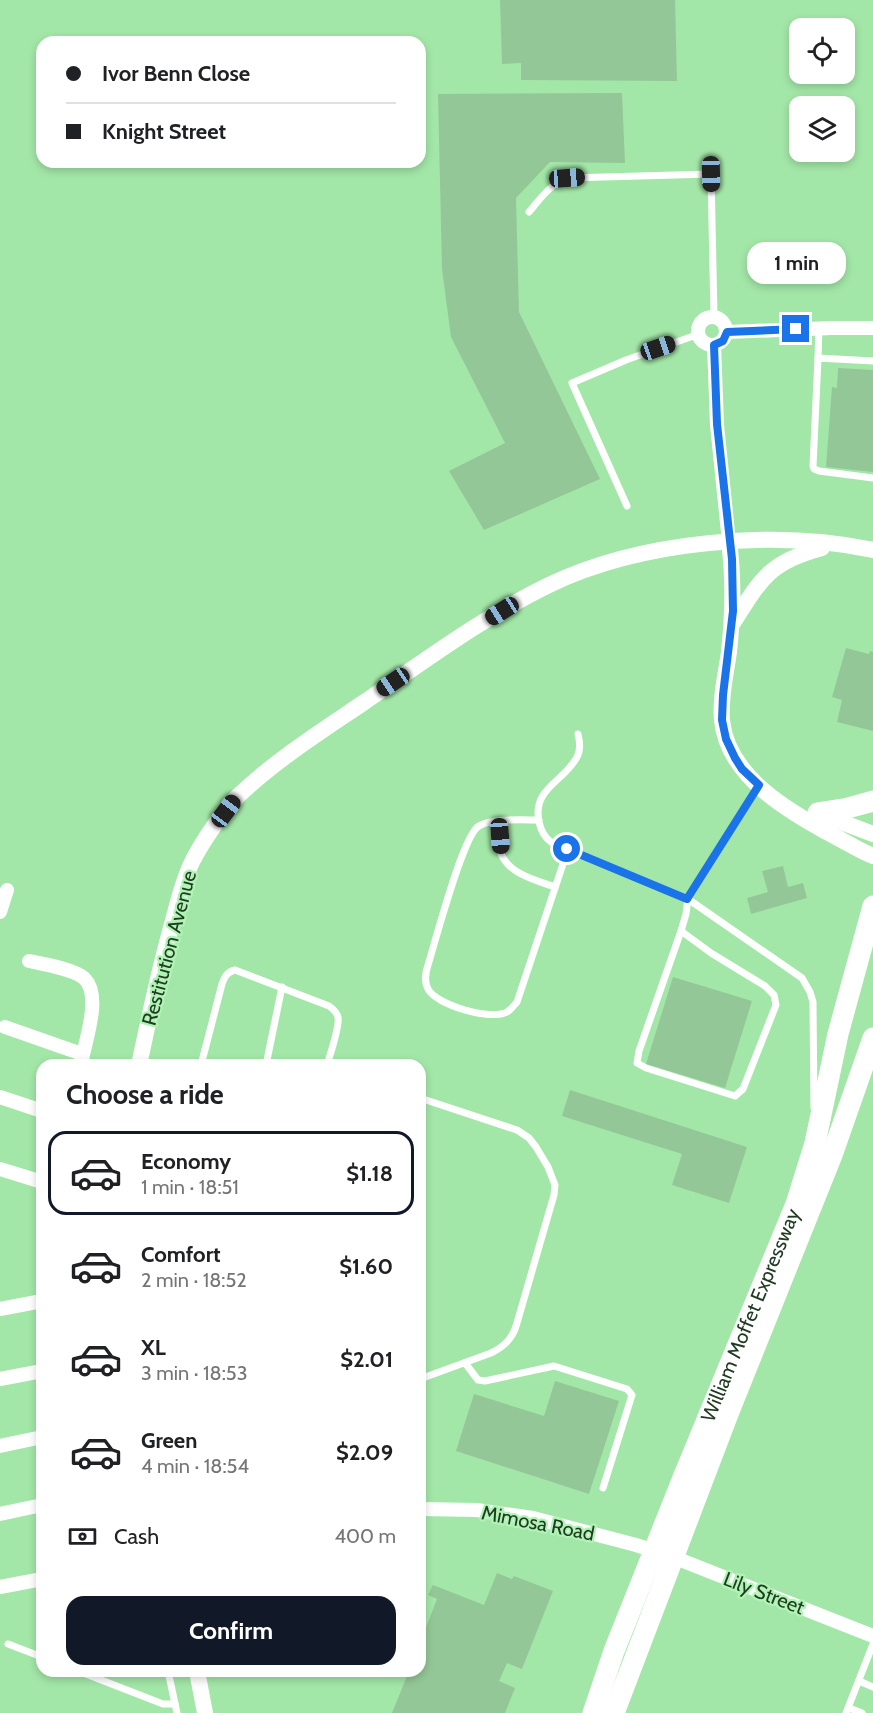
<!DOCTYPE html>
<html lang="en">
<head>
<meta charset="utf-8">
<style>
	:root { --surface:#fff; --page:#f6f6f6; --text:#202124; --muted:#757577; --line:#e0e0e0; --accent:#111827 }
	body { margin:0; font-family:Cabin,sans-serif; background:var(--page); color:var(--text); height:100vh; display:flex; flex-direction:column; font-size:22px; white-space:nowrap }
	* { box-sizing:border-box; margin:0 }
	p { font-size:20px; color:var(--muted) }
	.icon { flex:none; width:33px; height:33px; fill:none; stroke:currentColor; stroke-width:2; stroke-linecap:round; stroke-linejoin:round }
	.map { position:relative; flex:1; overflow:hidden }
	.panel { position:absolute; left:36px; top:1059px; width:390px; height:618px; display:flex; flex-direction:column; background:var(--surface); border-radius:18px; box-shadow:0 3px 9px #0003 }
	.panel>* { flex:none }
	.top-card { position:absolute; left:36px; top:36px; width:390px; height:132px; border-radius:18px; box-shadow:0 3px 9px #0003; display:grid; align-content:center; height:132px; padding:0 30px; background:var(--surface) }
	.fabs { position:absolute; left:789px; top:18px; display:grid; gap:12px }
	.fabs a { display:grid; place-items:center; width:66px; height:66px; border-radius:12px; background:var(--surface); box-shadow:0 3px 9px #0003; font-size:30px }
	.end { position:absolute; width:27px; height:27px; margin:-14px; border:8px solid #1a73e8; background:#fff; box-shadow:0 0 0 3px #fff }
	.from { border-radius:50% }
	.bubble { position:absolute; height:42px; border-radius:18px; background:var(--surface); box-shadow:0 3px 9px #0003; font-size:20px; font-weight:700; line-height:42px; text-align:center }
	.car { position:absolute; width:18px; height:36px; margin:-18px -9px; border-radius:8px; box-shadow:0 0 4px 2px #0007; background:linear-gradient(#222 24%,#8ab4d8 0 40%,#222 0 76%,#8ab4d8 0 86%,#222 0) }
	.top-card b { display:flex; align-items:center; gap:21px; height:57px; font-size:22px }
	.top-card b+b { border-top:2px solid var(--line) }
	.top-card i { width:15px; height:15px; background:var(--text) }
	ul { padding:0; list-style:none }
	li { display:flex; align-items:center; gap:18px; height:84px; margin:0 12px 9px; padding:0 18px; border:3px solid transparent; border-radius:18px }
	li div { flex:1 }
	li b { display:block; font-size:22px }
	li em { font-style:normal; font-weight:700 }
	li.current { border-color:var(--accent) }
	li>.icon { width:54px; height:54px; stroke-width:1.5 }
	h2 { padding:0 30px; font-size:27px; line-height:72px }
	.pay { display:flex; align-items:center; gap:15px; height:66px; padding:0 30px; font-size:22px }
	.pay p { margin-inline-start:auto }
	.cta { display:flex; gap:12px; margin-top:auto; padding:12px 30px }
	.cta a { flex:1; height:69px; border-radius:18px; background:var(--accent); color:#fff; font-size:24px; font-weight:700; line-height:69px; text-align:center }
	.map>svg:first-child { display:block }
	.building { fill:#94c797 }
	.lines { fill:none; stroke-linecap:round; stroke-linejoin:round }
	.service { stroke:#fff; stroke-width:7 }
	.minor { stroke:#fff; stroke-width:14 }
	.tertiary { stroke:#fff; stroke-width:16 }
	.primary { stroke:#fff; stroke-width:21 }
	.route { stroke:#1a73e8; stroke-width:8 }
	.labels { text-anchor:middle; stroke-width:4.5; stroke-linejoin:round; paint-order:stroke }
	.street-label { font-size:20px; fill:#203b22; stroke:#b0f4b5 }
</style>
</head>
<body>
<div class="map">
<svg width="873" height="1713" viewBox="0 0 873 1713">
	<rect width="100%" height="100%" fill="#a3e7a8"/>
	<g class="building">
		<polygon points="500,0 675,0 677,81 521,80 521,63 502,64"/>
		<polygon points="622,93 625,163 550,162 516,198 519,312 600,479 484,530 449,471 505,443 451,337 442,269 438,94"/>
		<polygon points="838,368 873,370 873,472 826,467 832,387 837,388"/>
		<polygon points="846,648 869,654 870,651 873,652 873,731 837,722 842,700 832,697"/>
		<polygon points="783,866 788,887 803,883 807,898 751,914 747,898 768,892 762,871"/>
		<polygon points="673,977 752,1001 725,1088 646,1064"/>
		<polygon points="570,1090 747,1147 729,1203 672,1185 682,1154 562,1116"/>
		<polygon points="555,1381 619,1401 589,1494 456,1451 474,1394 544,1416"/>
		<polygon points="497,1573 512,1579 514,1576 553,1591 522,1669 507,1663 499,1681 515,1688 505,1713 392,1713 409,1671 420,1671 420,1643 437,1599 428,1595 433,1585 484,1605"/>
	</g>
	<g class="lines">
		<g class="service">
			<path d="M529 212C540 199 550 184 568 178L711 174 714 316"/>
			<polyline points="819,328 818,358 873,361"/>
			<polyline points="818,358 813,466 814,469 819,471 873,478"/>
			<polyline points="627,506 572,383 626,360 699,334"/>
			<path d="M578 734C580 742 581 750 577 757 564 782 532 788 539 822 541 831 544 837 551 842L688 899 802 978 810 992 813 1002 814 1108"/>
			<path d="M539 820C523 820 492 818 479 826 463 834 435 943 428 965 425 974 424 981 428 989 436 1005 491 1021 507 1012 511 1010 514 1005 517 1002L568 849"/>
			<path d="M499 821C499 830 498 842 500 851 507 874 536 880 555 887"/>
			<polyline points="681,931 711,953 765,986 774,995 776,1005 743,1089 735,1096 646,1068 637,1063 639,1051 681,931 686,914 688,899 759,785"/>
			<path d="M201 1065 222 984C225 976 227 972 235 970L329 1006C333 1009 337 1013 338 1017 340 1026 330 1055 327 1065"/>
			<polyline points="266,1065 282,987"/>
			<path d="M420 1098 517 1130 529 1138 536 1147 548 1167 555 1185 554 1195 517 1323C513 1338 505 1346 491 1353L420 1379"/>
			<polyline points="465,1363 478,1380 485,1381 554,1366 627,1389 632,1395 603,1488"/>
			<polyline points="8,1644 42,1657"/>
			<polyline points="78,1671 163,1704 175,1704"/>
			<polyline points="168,1671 177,1713"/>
			<polyline points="859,1681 873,1687"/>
			<polyline points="849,1708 862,1713"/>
			<polyline points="846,1713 873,1644"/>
		</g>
		<g class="minor">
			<circle cx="712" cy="331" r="14"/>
			<polyline points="727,332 832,328 873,328"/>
			<polyline points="714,345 717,425 729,542"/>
			<polyline points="0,912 7,890"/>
			<path d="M29 961C44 964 73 969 84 978 103 996 84 1043 81 1065"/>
			<polyline points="5,1027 82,1054"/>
			<polyline points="0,1097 42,1111"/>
			<polyline points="0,1169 42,1182"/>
			<polyline points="0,1309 42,1301"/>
			<polyline points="0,1379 42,1371"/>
			<polyline points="0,1446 42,1437"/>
			<polyline points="420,1509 477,1510 533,1518 636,1545 673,1557 873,1636"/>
			<polyline points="0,1514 42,1505"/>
			<polyline points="0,1587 42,1579"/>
		</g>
		<g class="tertiary">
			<path d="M729 542C734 578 733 615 729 652 726 674 720 697 722 720 727 777 791 813 836 837 848 843 860 851 873 856"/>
			<path d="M733 623C761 579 769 562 822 548"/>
			<polyline points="818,813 873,834"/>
			<path d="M139 1065C149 1019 158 974 171 928 177 906 182 882 192 862 202 842 223 811 238 796 276 760 320 732 363 703 423 662 483 617 549 585 640 541 775 529 873 550"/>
			<polyline points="197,1671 205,1713"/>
		</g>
		<g class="primary">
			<polyline points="818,813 844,809 873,801"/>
			<path id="s1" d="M593 1713 614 1651 683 1478 796 1204 815 1143 838 1034 873 906"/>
			<polyline points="614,1713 728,1414 832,1155 873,1038"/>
		</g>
	</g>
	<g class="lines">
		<polyline class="route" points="567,849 687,899 759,785 742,769 735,758 726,739 722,720 723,695 733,611 732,559 717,424 714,345 723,341 727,332 796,329"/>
	</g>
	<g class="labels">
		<g class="street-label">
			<text transform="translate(169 948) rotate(-75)" y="7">Restitution Avenue</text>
			<text dy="7" stroke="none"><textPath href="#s1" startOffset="428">William Moffet Expressway</textPath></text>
			<text transform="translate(538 1523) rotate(11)" y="7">Mimosa Road</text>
			<text transform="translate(764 1593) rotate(21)" y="7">Lily Street</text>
		</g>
	</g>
</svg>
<div class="fabs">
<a><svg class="icon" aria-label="locate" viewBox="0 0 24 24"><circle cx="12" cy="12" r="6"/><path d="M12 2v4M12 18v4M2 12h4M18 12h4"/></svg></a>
<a><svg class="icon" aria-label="layers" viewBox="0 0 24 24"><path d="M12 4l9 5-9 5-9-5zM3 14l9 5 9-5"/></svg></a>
</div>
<i class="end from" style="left:567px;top:849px"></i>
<i class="end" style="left:796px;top:329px"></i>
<div class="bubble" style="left:747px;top:242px;width:99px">1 min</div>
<i class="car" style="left:711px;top:174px;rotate:179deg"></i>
<i class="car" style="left:567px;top:178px;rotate:86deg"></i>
<i class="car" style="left:658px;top:348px;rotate:71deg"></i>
<i class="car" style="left:502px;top:611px;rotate:238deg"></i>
<i class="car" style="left:393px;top:682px;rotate:236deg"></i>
<i class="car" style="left:226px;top:811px;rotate:37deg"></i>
<i class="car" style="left:500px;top:836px;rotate:176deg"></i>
<div class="top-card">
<b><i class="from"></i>Ivor Benn Close</b>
<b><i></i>Knight Street</b>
</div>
<section class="panel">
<h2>Choose a ride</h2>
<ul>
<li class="current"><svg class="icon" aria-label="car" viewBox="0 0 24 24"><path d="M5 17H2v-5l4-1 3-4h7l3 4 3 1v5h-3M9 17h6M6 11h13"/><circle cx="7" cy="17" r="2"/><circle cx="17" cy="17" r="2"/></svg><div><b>Economy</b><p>1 min · 18:51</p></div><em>$1.18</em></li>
<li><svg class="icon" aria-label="car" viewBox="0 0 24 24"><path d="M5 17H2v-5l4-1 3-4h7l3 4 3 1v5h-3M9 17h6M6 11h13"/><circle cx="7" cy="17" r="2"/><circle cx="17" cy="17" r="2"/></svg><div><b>Comfort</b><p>2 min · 18:52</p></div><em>$1.60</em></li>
<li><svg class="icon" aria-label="car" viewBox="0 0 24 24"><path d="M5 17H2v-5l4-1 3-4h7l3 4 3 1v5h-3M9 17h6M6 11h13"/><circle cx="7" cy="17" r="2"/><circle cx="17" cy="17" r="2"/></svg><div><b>XL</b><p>3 min · 18:53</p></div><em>$2.01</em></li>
<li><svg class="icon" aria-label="car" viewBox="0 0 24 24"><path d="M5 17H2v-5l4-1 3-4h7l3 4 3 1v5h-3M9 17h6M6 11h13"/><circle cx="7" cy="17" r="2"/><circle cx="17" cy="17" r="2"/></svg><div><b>Green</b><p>4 min · 18:54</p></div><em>$2.09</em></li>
</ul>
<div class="pay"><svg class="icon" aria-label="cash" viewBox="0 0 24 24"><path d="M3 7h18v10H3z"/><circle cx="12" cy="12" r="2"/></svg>Cash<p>400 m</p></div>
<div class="cta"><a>Confirm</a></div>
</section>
</div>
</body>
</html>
